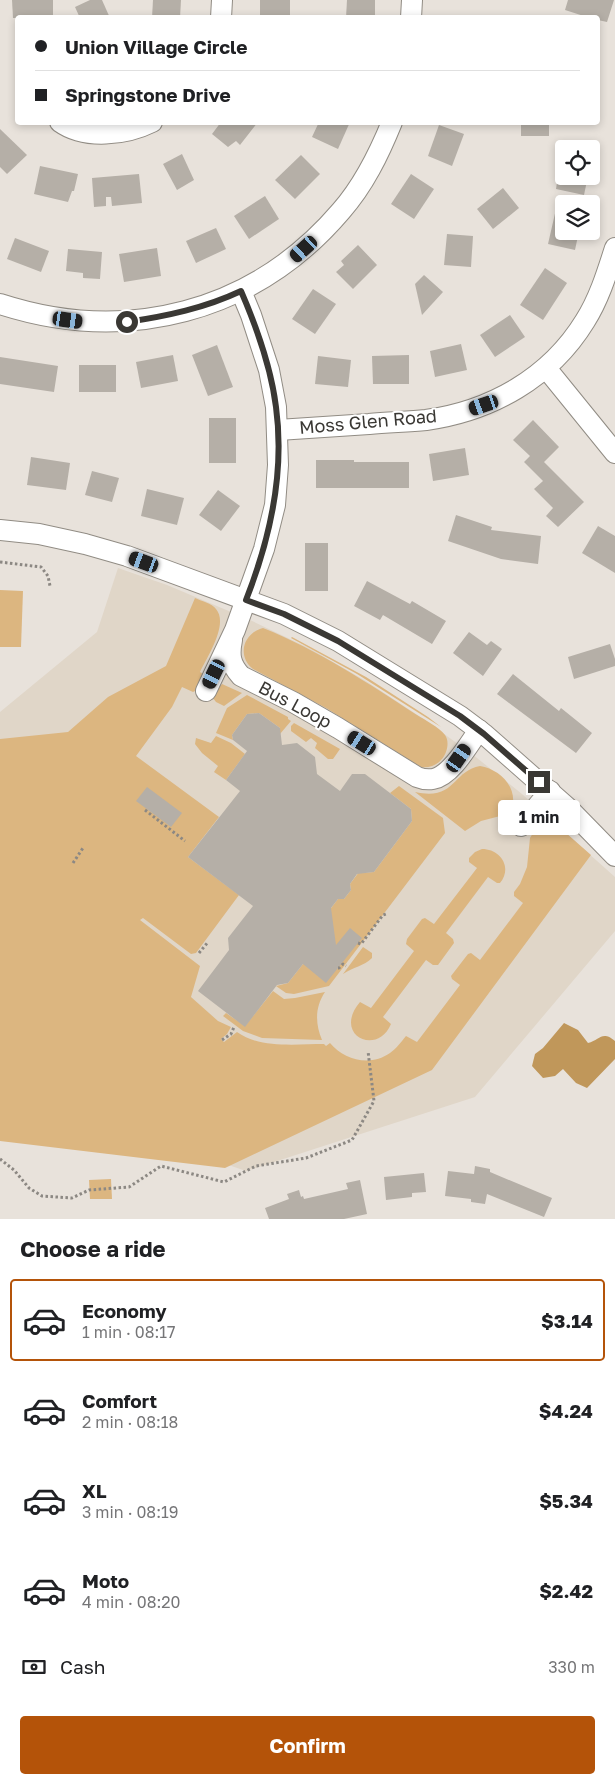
<!DOCTYPE html>
<html lang="en">
<head>
<meta charset="utf-8">
<style>
	:root { --surface:#fff; --page:#f6f6f6; --text:#202124; --muted:#757577; --line:#e0e0e0; --accent:#b45309 }
	body { margin:0; font-family:"Golos Text",sans-serif; background:var(--page); color:var(--text); height:100vh; display:flex; flex-direction:column; font-size:19px; white-space:nowrap }
	* { box-sizing:border-box; margin:0 }
	p { font-size:16px; color:var(--muted) }
	.icon { flex:none; width:28px; height:28px; fill:none; stroke:currentColor; stroke-width:2; stroke-linecap:round; stroke-linejoin:round }
	.map { position:relative; height:1219px; overflow:hidden }
	.panel { display:flex; flex-direction:column; background:var(--surface); flex:1 }
	.panel>* { flex:none }
	.banner { position:absolute; left:15px; top:15px; width:585px; height:110px; border-radius:5px; box-shadow:0 2px 8px #0003; display:grid; align-content:center; height:110px; padding:0 20px; background:var(--surface) }
	.buttons { position:absolute; left:555px; top:140px; display:grid; gap:10px }
	.buttons a { display:grid; place-items:center; width:45px; height:45px; border-radius:5px; background:var(--surface); box-shadow:0 2px 8px #0003; font-size:25px }
	.end { position:absolute; width:22px; height:22px; margin:-11px; border:6px solid #3a3834; background:#fff; box-shadow:0 0 0 2px #fff }
	.from { border-radius:50% }
	.bubble { position:absolute; height:35px; border-radius:5px; background:var(--surface); box-shadow:0 2px 8px #0003; font-size:16px; font-weight:700; line-height:35px; text-align:center }
	.car { position:absolute; width:15px; height:30px; margin:-15px -8px; border-radius:6px; box-shadow:0 0 4px 1px #0007; background:linear-gradient(#222 24%,#8ab4d8 0 40%,#222 0 76%,#8ab4d8 0 86%,#222 0) }
	.banner b { display:flex; align-items:center; gap:18px; height:48px; font-size:19px }
	.banner b+b { border-top:1px solid var(--line) }
	.banner i { width:12px; height:12px; background:var(--text) }
	ul { padding:0; list-style:none }
	li { display:flex; align-items:center; gap:15px; height:82px; margin:0 10px 8px; padding:0 10px; border:2px solid transparent; border-radius:5px }
	li div { flex:1 }
	li b { display:block; font-size:19px }
	li em { font-style:normal; font-weight:700 }
	li.current { border-color:var(--accent) }
	li>.icon { width:45px; height:45px; stroke-width:1.5 }
	h2 { padding:0 20px; font-size:22px; line-height:60px }
	.pay { display:flex; align-items:center; gap:12px; height:55px; padding:0 20px; font-size:19px }
	.pay p { margin-inline-start:auto }
	.primary-button { display:flex; gap:10px; margin-top:auto; padding:10px 20px }
	.primary-button a { flex:1; height:58px; border-radius:5px; background:var(--accent); color:#fff; font-size:20px; font-weight:700; line-height:58px; text-align:center }
	.map>svg:first-child { display:block }
	.built { fill:#e0d6c8 }
	.green { fill:#dcb680 }
	.water { fill:#c0975a }
	.building { fill:#b5afa7 }
	.lines { fill:none; stroke-linecap:round; stroke-linejoin:round }
	.minor-casing { stroke:#918c84; stroke-width:22 }
	.path { stroke:#8c8883; stroke-width:3; stroke-dasharray:2.5 2.5; stroke-linecap:butt }
	.minor { stroke:#fff; stroke-width:20 }
	.route { stroke:#3a3834; stroke-width:6 }
	.labels { text-anchor:middle; stroke-width:4; stroke-linejoin:round; paint-order:stroke }
	.street-label { font-size:18px; fill:#3a3834; stroke:#fff }
</style>
</head>
<body>
<div class="map">
<svg width="615" height="1219" viewBox="0 0 615 1219">
	<rect width="100%" height="100%" fill="#e8e2db"/>
	<polygon class="built" points="118,568 167,585 250,620 309,648 366,681 419,716 472,754 522,794 615,877 615,931 475,1097 246,1171 0,1087 0,712 97,632"/>
	<g class="green">
		<polygon points="0,590 23,591 21,647 0,647"/>
		<path d="M195 598C201 601 212 603 216 609 229 624 207 657 200 672L203 674 195 691 193 692 182 687 172 707 136 756 219 817 188 857 239 895 196 953 191 954 143 918 140 920 200 966 191 997 218 1021 231 1027 227 1034 221 1039 224 1042 237 1032C260 1049 297 1044 324 1044L326 1046 330 1043C344 1060 370 1067 390 1053 396 1049 401 1042 406 1036L417 1042 460 985 452 979 451 976 468 954 471 953 480 960 523 903 514 896V892L520 884 527 867 530 838 533 833 542 827 547 825H557L591 855 432 1070 225 1168 0 1141V739L68 732 108 697 166 666Z"/>
		<path d="M263 628C316 649 370 684 417 715 425 720 439 727 445 735 450 742 447 754 441 760 436 766 428 768 421 767L326 708 253 669C236 655 244 633 263 628Z"/>
		<polygon points="292,637 366,677 428,717 441,727 357,674 291,638"/>
		<polygon points="222,684 242,693 224,706 216,702 213,698 218,689"/>
		<polygon points="247,695 288,717 288,719 291,721 280,734 280,728 259,713 247,714 232,735 233,740 216,733 227,708"/>
		<polygon points="294,723 340,749 333,759 328,759 315,748 317,743 311,738 306,742 291,731 291,726"/>
		<polygon points="216,736 231,743 245,754 226,780 214,772 218,766 202,753 195,744 196,738 211,743"/>
		<path d="M480 766C498 769 515 784 513 803L504 815 481 821 465 831 415 792C456 801 452 771 480 766Z"/>
		<polygon points="399,786 443,818 445,833 329,986 294,994 286,993 276,986 288,983 333,926 328,912 338,899 344,899 351,890 350,884 359,872 362,873 374,872 412,821 411,809 390,793"/>
		<path d="M482 849C500 849 513 867 500 883H497L488 877 446 933 453 939 454 943 438 965H433L426 960 383 1017 391 1024C377 1057 332 1035 360 1002L371 1008 414 951 406 944 407 939 422 919 425 918 434 924 477 868 469 862V858L475 852Z"/>
		<path d="M363 947 372 953V958C364 966 353 967 343 974Z"/>
		<path d="M273 991 284 999 295 998 325 992C315 1007 315 1023 322 1040L262 1038 243 1031 223 1016 226 1013 245 1026Z"/>
		<polygon points="111,1179 112,1199 90,1199 89,1180"/>
	</g>
	<path class="water" d="M564 1023 578 1030 588 1043C600 1040 602 1030 615 1041V1059L587 1088 576 1083 563 1069 555 1076 543 1078 532 1066 535 1054 543 1048Z"/>
	<g class="building">
		<polygon points="12,0 53,0 53,18 13,18"/>
		<polygon points="90,0 102,0 110,18 80,18 75,7"/>
		<polygon points="153,0 181,0 180,18 152,18"/>
		<rect x="260" y="0" width="30" height="18"/>
		<polygon points="347,0 375,0 375,18 346,18"/>
		<polygon points="568,0 614,0 607,22 598,20 598,18 590,18 565,10"/>
		<polygon points="221,122 258,122 240,145 236,141 228,147 212,134"/>
		<polygon points="319,122 350,122 338,149 312,137"/>
		<rect x="521" y="122" width="28" height="14"/>
		<polygon points="439,125 464,134 452,166 428,156"/>
		<polygon points="0,129 27,155 7,174 0,167"/>
		<polygon points="182,154 194,180 177,190 163,164"/>
		<polygon points="301,155 320,174 295,199 275,180"/>
		<polygon points="40,166 78,174 74,191 72,191 68,202 34,194"/>
		<polygon points="139,174 142,203 112,206 111,197 106,197 106,206 94,207 92,178"/>
		<polygon points="411,174 434,189 414,219 391,204"/>
		<polygon points="558,176 588,176 584,195 556,189"/>
		<polygon points="503,188 519,208 493,229 477,209"/>
		<polygon points="265,196 279,219 249,239 234,216"/>
		<polygon points="559,196 564,196 564,231 579,231 575,250 548,244"/>
		<polygon points="216,228 226,249 196,263 186,241"/>
		<polygon points="447,234 473,236 471,267 444,265"/>
		<polygon points="15,238 49,251 41,272 7,259"/>
		<polygon points="358,245 377,265 353,289 336,272 344,265 341,261"/>
		<polygon points="157,248 161,276 124,282 119,254"/>
		<polygon points="68,249 102,252 100,279 83,278 83,273 66,271"/>
		<polygon points="545,268 567,283 543,320 520,305"/>
		<polygon points="424,275 443,292 422,315 415,284"/>
		<polygon points="313,289 336,304 315,334 292,319"/>
		<polygon points="510,315 525,337 495,357 480,335"/>
		<polygon points="461,344 467,370 435,377 430,351"/>
		<polygon points="217,345 233,387 208,396 192,355"/>
		<polygon points="173,355 178,381 141,388 136,362"/>
		<polygon points="409,355 409,384 373,384 372,356"/>
		<polygon points="318,356 351,360 348,387 315,384"/>
		<polygon points="0,357 58,366 54,392 0,384"/>
		<rect x="79" y="365" width="37" height="27"/>
		<rect x="209" y="418" width="27" height="45"/>
		<polygon points="533,420 559,447 544,462 584,502 558,527 546,516 553,508 534,489 543,481 524,462 530,456 513,440"/>
		<polygon points="465,448 469,475 433,481 429,454"/>
		<polygon points="31,457 70,463 66,490 27,485"/>
		<polygon points="316,460 354,460 354,462 409,462 409,488 316,488"/>
		<polygon points="92,471 119,478 112,502 85,495"/>
		<polygon points="147,489 184,498 177,525 141,516"/>
		<polygon points="218,490 240,506 221,531 199,515"/>
		<polygon points="456,515 492,527 491,530 541,536 538,564 501,559 448,541"/>
		<polygon points="598,526 615,536 615,573 582,553"/>
		<rect x="305" y="543" width="23" height="48"/>
		<polygon points="367,581 410,604 412,601 446,621 432,644 383,615 380,620 354,606"/>
		<polygon points="469,632 487,645 491,641 502,649 483,676 453,653"/>
		<polygon points="610,644 615,659 615,666 574,679 568,657"/>
		<polygon points="513,674 559,711 561,708 592,733 576,753 497,694"/>
		<polygon points="259,713 280,728 282,745 297,743 315,757 317,774 340,791 352,774 365,774 411,809 412,821 374,872 357,874 350,884 351,890 344,899 338,899 331,908 336,945 350,928 362,938 326,983 303,964 288,983 277,985 245,1027 198,991 229,950 228,938 253,906 188,857 240,791 226,780 247,751 233,740 232,735 247,714"/>
		<polygon points="147,787 182,813 171,827 136,801"/>
		<polygon points="475,1166 490,1169 490,1172 552,1198 544,1217 487,1194 485,1204 471,1202 471,1199 445,1196 448,1171 474,1174"/>
		<polygon points="424,1173 426,1192 412,1193 412,1197 386,1200 384,1177"/>
		<polygon points="360,1180 367,1214 344,1219 269,1219 265,1208 289,1199 287,1194 299,1190 301,1197 303,1196 304,1199 348,1189 346,1183"/>
	</g>
	<g class="lines">
		<g class="minor-casing">
			<g id="minor">
				<polyline points="221,18 222,0"/>
				<polyline points="411,18 412,0"/>
				<path d="M60 122C85 140 126 135 152 122"/>
				<path d="M0 304C126 345 254 313 341 211 364 185 379 154 392 122"/>
				<polyline points="546,368 615,453"/>
				<path d="M278 430C308 428 339 426 369 424 388 422 407 422 426 420 491 411 550 378 585 321 599 299 607 273 615 248"/>
				<polyline points="0,530 39,534 85,544 127,556 284,614 338,641 460,716 484,734 569,809 615,856"/>
				<path d="M232 640C229 655 230 664 241 676L293 702 338 728 417 777C422 779 427 780 433 779 451 776 469 744 479 730"/>
				<polyline points="206,691 235,630 264,549 275,505 278,465 276,407 269,370 251,315 241,291"/>
				<polyline points="521,826 550,791"/>
			</g>
		</g>
		<g class="path">
			<polyline points="0,562 41,567 48,576 50,586"/>
			<polyline points="145,810 185,841"/>
			<polyline points="73,863 83,848"/>
			<polyline points="358,943 361,944 383,915 386,914"/>
			<polyline points="199,953 208,942"/>
			<polyline points="338,968 339,968 343,964 346,966"/>
			<polyline points="222,1040 231,1034 234,1027"/>
			<polyline points="0,1159 14,1170 29,1188 42,1196 72,1198 89,1190 129,1187 161,1166 224,1182 256,1166 306,1158 352,1140 374,1101 368,1051"/>
		</g>
		<use href="#minor" class="minor"/>
	</g>
	<g class="lines">
		<path class="route" d="M127 322C167 316 205 308 241 291 257 328 271 367 276 407 285 473 270 539 246 600L284 614 338 641 460 716 484 734 539 782"/>
	</g>
	<g class="labels">
		<g class="street-label">
			<text transform="translate(368 422) rotate(-5)" y="6">Moss Glen Road</text>
			<text transform="translate(295 705) rotate(28)" y="6">Bus Loop</text>
		</g>
	</g>
</svg>
<div class="buttons">
<a><svg class="icon" aria-label="locate" viewBox="0 0 24 24"><circle cx="12" cy="12" r="6"/><path d="M12 2v4M12 18v4M2 12h4M18 12h4"/></svg></a>
<a><svg class="icon" aria-label="layers" viewBox="0 0 24 24"><path d="M12 4l9 5-9 5-9-5zM3 14l9 5 9-5"/></svg></a>
</div>
<i class="end from" style="left:127px;top:322px"></i>
<i class="end" style="left:539px;top:782px"></i>
<div class="bubble" style="left:498px;top:800px;width:82px">1 min</div>
<i class="car" style="left:304px;top:249px;rotate:228deg"></i>
<i class="car" style="left:68px;top:320px;rotate:98deg"></i>
<i class="car" style="left:484px;top:405px;rotate:251deg"></i>
<i class="car" style="left:144px;top:562px;rotate:290deg"></i>
<i class="car" style="left:214px;top:674px;rotate:206deg"></i>
<i class="car" style="left:362px;top:743px;rotate:302deg"></i>
<i class="car" style="left:459px;top:758px;rotate:35deg"></i>
<div class="banner">
<b><i class="from"></i>Union Village Circle</b>
<b><i></i>Springstone Drive</b>
</div>
</div>
<section class="panel">
<h2>Choose a ride</h2>
<ul>
<li class="current"><svg class="icon" aria-label="car" viewBox="0 0 24 24"><path d="M5 17H2v-5l4-1 3-4h7l3 4 3 1v5h-3M9 17h6M6 11h13"/><circle cx="7" cy="17" r="2"/><circle cx="17" cy="17" r="2"/></svg><div><b>Economy</b><p>1 min · 08:17</p></div><em>$3.14</em></li>
<li><svg class="icon" aria-label="car" viewBox="0 0 24 24"><path d="M5 17H2v-5l4-1 3-4h7l3 4 3 1v5h-3M9 17h6M6 11h13"/><circle cx="7" cy="17" r="2"/><circle cx="17" cy="17" r="2"/></svg><div><b>Comfort</b><p>2 min · 08:18</p></div><em>$4.24</em></li>
<li><svg class="icon" aria-label="car" viewBox="0 0 24 24"><path d="M5 17H2v-5l4-1 3-4h7l3 4 3 1v5h-3M9 17h6M6 11h13"/><circle cx="7" cy="17" r="2"/><circle cx="17" cy="17" r="2"/></svg><div><b>XL</b><p>3 min · 08:19</p></div><em>$5.34</em></li>
<li><svg class="icon" aria-label="car" viewBox="0 0 24 24"><path d="M5 17H2v-5l4-1 3-4h7l3 4 3 1v5h-3M9 17h6M6 11h13"/><circle cx="7" cy="17" r="2"/><circle cx="17" cy="17" r="2"/></svg><div><b>Moto</b><p>4 min · 08:20</p></div><em>$2.42</em></li>
</ul>
<div class="pay"><svg class="icon" aria-label="cash" viewBox="0 0 24 24"><path d="M3 7h18v10H3z"/><circle cx="12" cy="12" r="2"/></svg>Cash<p>330 m</p></div>
<div class="primary-button"><a>Confirm</a></div>
</section>
</body>
</html>
